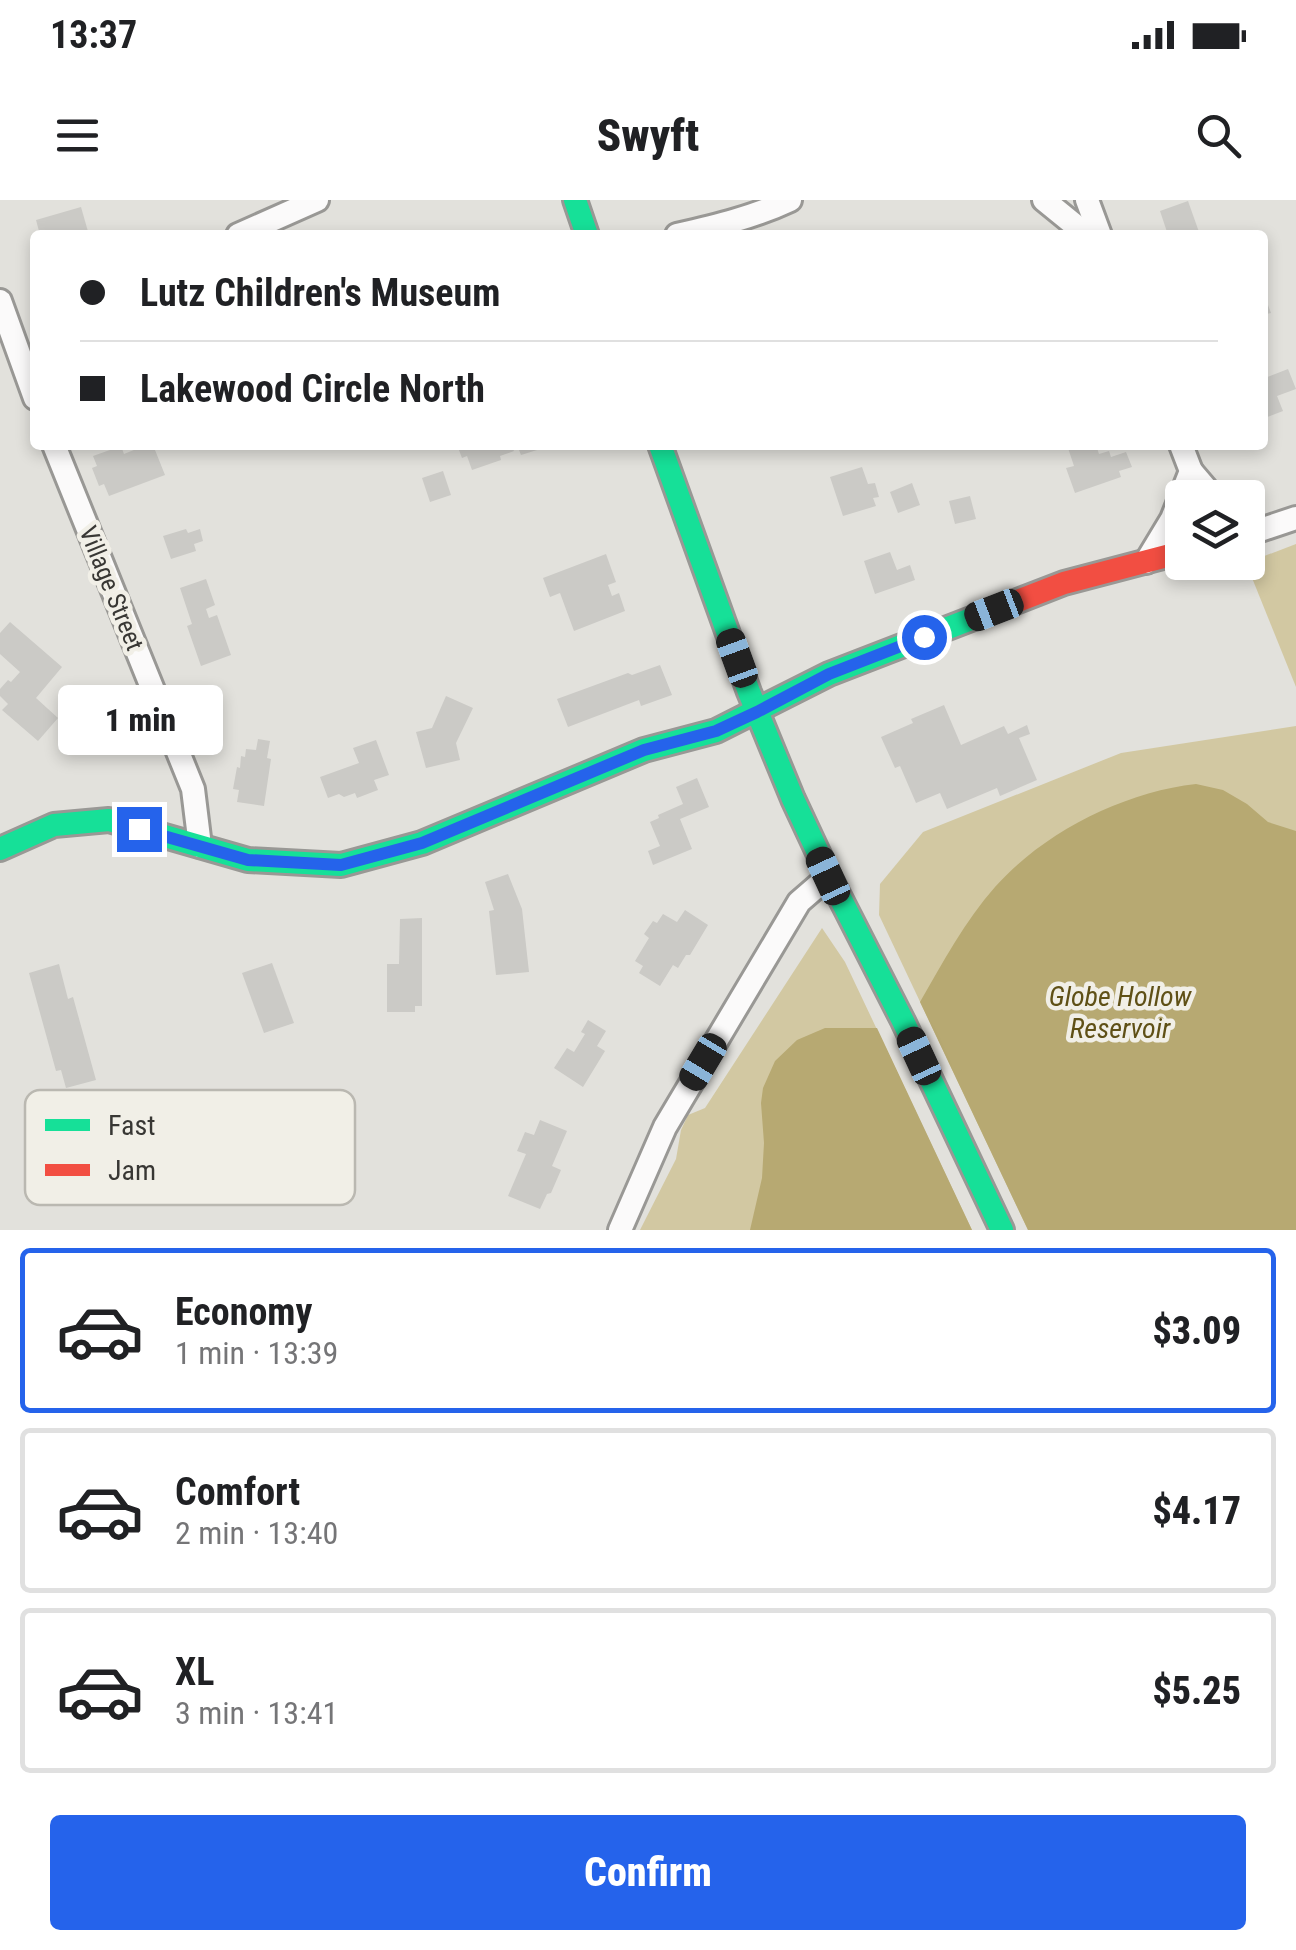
<!DOCTYPE html>
<html lang="en">
<head>
<meta charset="utf-8">
<style>
	:root { --surface:#fff; --page:#f6f6f6; --text:#202124; --muted:#757577; --line:#e0e0e0; --accent:#2563eb }
	body { margin:0; font-family:"Roboto Condensed",sans-serif; background:var(--page); color:var(--text); height:100vh; display:flex; flex-direction:column; font-size:38px; white-space:nowrap }
	* { box-sizing:border-box; margin:0 }
	p { font-size:32px; color:var(--muted) }
	.icon { flex:none; width:55px; height:55px; fill:none; stroke:currentColor; stroke-width:2; stroke-linecap:round; stroke-linejoin:round }
	.map { position:relative; height:1030px; overflow:hidden }
	.side { display:flex; flex-direction:column; background:var(--surface); flex:1 }
	.side>* { flex:none }
	.guide { position:absolute; left:30px; top:30px; width:1238px; height:220px; border-radius:10px; box-shadow:0 5px 15px #0003; display:grid; align-content:center; height:220px; padding:0 50px; background:var(--surface) }
	.controls { position:absolute; left:1165px; top:280px; display:grid; gap:20px }
	.controls a { display:grid; place-items:center; width:100px; height:100px; border-radius:10px; background:var(--surface); box-shadow:0 5px 15px #0003; font-size:50px }
	.end { position:absolute; width:45px; height:45px; margin:-22px; border:12px solid #2563eb; background:#fff; box-shadow:0 0 0 5px #fff }
	.from { border-radius:50% }
	.bubble { position:absolute; height:70px; border-radius:10px; background:var(--surface); box-shadow:0 5px 15px #0003; font-size:32px; font-weight:800; line-height:70px; text-align:center }
	.car { position:absolute; width:30px; height:60px; margin:-30px -15px; border-radius:12px; box-shadow:0 0 8px 2px #0007; background:linear-gradient(#222 24%,#8ab4d8 0 40%,#222 0 76%,#8ab4d8 0 86%,#222 0) }
	.guide b { display:flex; align-items:center; gap:35px; height:95px; font-size:38px }
	.guide b+b { border-top:2px solid var(--line) }
	.guide i { width:25px; height:25px; background:var(--text) }
	ul { padding:18px 0 0; list-style:none }
	li { display:flex; align-items:center; gap:30px; height:165px; margin:0 20px 15px; padding:0 30px; border:5px solid var(--line); border-radius:10px }
	li div { flex:1 }
	li b { display:block; font-size:38px }
	li em { font-style:normal; font-weight:800 }
	li.current { border-color:var(--accent) }
	li>.icon { width:90px; height:90px; stroke-width:1.5 }
	.primary-button { display:flex; gap:20px; margin-top:auto; padding:20px 50px }
	.primary-button a { flex:1; height:115px; border-radius:10px; background:var(--accent); color:#fff; font-size:40px; font-weight:800; line-height:115px; text-align:center }
	.status { display:flex; justify-content:space-between; align-items:center; height:70px; padding:0 50px; background:var(--surface); direction:ltr }
	.status svg { height:28px; fill:currentColor }
	header { display:flex; justify-content:space-between; align-items:center; height:130px; padding:0 50px; background:var(--surface); font-size:45px; font-weight:800 }
	.map>svg:first-child { display:block }
	.green { fill:#d2c8a2 }
	.water { fill:#b7a972 }
	.building { fill:#cbcac6 }
	.lines { fill:none; stroke-linecap:round; stroke-linejoin:round }
	.street-casing { stroke:#999895; stroke-width:28 }
	.fast-casing { stroke:#999895; stroke-width:28 }
	.jam-casing { stroke:#999895; stroke-width:28 }
	.street { stroke:#fbfafa; stroke-width:22 }
	.fast { stroke:#16e098; stroke-width:22 }
	.jam { stroke:#f24e42; stroke-width:22 }
	.route { stroke:#2563eb; stroke-width:12 }
	.labels { text-anchor:middle; stroke-width:9; stroke-linejoin:round; paint-order:stroke }
	.street-label { font-size:25px; fill:#383734; stroke:#f1efe7 }
	.water-label { font-size:28px; font-style:italic; fill:#5f5016; stroke:#f1efe7 }
	.key { fill:#f1efe7; stroke:#bab8b1; stroke-width:2.5 }
	.key-label { font-size:28px; fill:#383734 }
</style>
</head>
<body>
<div class="status"><b>13:37</b><svg viewBox="0 0 49 12"><path d="M0 12V9h3v3zM5 12V6h3v6zM10 12V3h3v9zM15 12V0h3v12zM26 1h20v11H26zM47 4h2v5h-2z"/></svg></div>
<header><svg class="icon" aria-label="menu" viewBox="0 0 24 24"><path d="M4 6h16M4 12h16M4 18h16"/></svg>Swyft<svg class="icon" aria-label="search" viewBox="0 0 24 24"><circle cx="10" cy="10" r="6"/><path d="M15 15l6 6"/></svg></header>
<div class="map">
<svg width="1296" height="1030" viewBox="0 0 1296 1030">
	<rect width="100%" height="100%" fill="#e2e1dc"/>
	<g class="green">
		<polygon points="1296,344 1296,487 1246,363"/>
		<polygon points="1296,526 1296,1030 1028,1030 879,715 880,684 923,632 1121,553"/>
		<polygon points="822,728 845,762 972,1030 640,1030 676,959 681,930 688,915 705,908"/>
	</g>
	<g class="water">
		<path d="M1196 584 1223 590 1247 604 1268 622 1296 631V1030H1028L920 802C943 762 965 721 995 687 1044 632 1124 592 1196 584Z"/>
		<polygon points="825,828 877,828 972,1030 750,1030 762,978 764,943 761,903 763,888 775,861 797,840"/>
	</g>
	<g class="building">
		<polygon points="1188,1 1199,32 1190,35 1168,35 1160,11"/>
		<polygon points="81,7 89,35 40,35 36,20"/>
		<polygon points="1262,89 1271,113 1262,115"/>
		<polygon points="1288,169 1296,189 1277,196 1283,211 1262,219 1262,179"/>
		<polygon points="146,245 153,245 165,275 109,296 104,284 99,286 92,268 97,266 93,256 121,246 124,254"/>
		<polygon points="457,245 511,245 514,251 500,256 501,260 472,270 467,256 462,258"/>
		<polygon points="517,245 550,245 550,246 521,255"/>
		<polygon points="1067,245 1096,245 1099,254 1109,251 1111,257 1126,252 1132,267 1119,271 1121,277 1075,293 1066,268 1074,266"/>
		<polygon points="862,267 868,284 875,283 879,297 873,298 876,306 843,316 830,277"/>
		<polygon points="443,271 451,295 430,302 422,278"/>
		<polygon points="912,283 920,305 898,313 890,292"/>
		<polygon points="970,296 976,319 955,324 949,301"/>
		<polygon points="186,329 188,333 200,329 203,341 194,344 196,351 171,359 163,336"/>
		<polygon points="890,352 897,370 910,365 915,380 875,394 864,361"/>
		<polygon points="606,354 616,382 608,385 612,396 619,393 625,411 574,431 560,393 550,397 543,378"/>
		<polygon points="206,379 215,405 206,409 209,418 217,415 231,455 201,466 187,426 192,424 180,388"/>
		<polygon points="10,422 62,467 36,498 58,518 38,541 2,510 8,504 0,496 0,489 8,480 11,482 20,472 0,454 0,433"/>
		<polygon points="660,465 672,495 641,506 639,500 568,527 557,499 628,473 632,475"/>
		<polygon points="446,496 473,508 456,543 460,560 426,568 416,532 432,528"/>
		<polygon points="944,505 961,545 1004,526 1008,534 1027,525 1030,534 1019,538 1037,580 1000,596 997,588 947,609 940,593 916,603 900,566 895,568 881,537 913,523 911,519"/>
		<polygon points="258,539 270,541 267,558 271,559 264,606 237,602 239,590 233,589 237,567 240,568 241,556 245,557 246,549 256,550"/>
		<polygon points="376,540 389,575 374,580 378,590 357,598 355,593 344,597 339,594 328,598 320,577 359,563 353,548"/>
		<polygon points="697,578 709,607 680,619 692,649 653,665 648,651 660,646 650,622 659,618 658,615 683,604 676,587"/>
		<polygon points="508,674 522,709 529,772 496,775 489,711 494,710 485,682"/>
		<polygon points="685,710 708,725 690,755 686,755 678,768 673,765 660,786 639,773 643,766 635,761 649,738 644,734 653,721 657,723 663,714 677,722"/>
		<polygon points="422,718 422,806 415,806 415,812 387,812 387,764 399,764 400,719"/>
		<polygon points="272,763 294,823 264,833 242,773"/>
		<polygon points="59,764 68,799 73,797 96,880 66,888 61,870 56,871 29,773"/>
		<polygon points="588,820 606,831 597,846 605,851 583,887 554,868 567,848 574,852 585,834 581,832"/>
		<polygon points="540,920 567,931 552,966 561,970 551,993 547,994 540,1009 508,996 526,954 517,951 525,932 534,935"/>
	</g>
	<g class="lines">
		<g class="street-casing">
			<g id="street">
				<polyline points="1044,0 1087,35"/>
				<polyline points="1087,0 1100,35"/>
				<polyline points="238,35 317,0"/>
				<path d="M677 35C716 26 754 17 790 0"/>
				<polyline points="0,101 35,198"/>
				<polyline points="54,245 193,589 200,646"/>
				<polyline points="1191,271 1214,298"/>
				<polyline points="1248,334 1296,318"/>
				<polyline points="1146,362 1172,319 1191,271 1181,245"/>
				<polyline points="620,1030 665,927 799,702 829,676"/>
			</g>
		</g>
		<g class="fast-casing">
			<g id="fast">
				<polyline points="575,0 587,35"/>
				<polyline points="660,245 749,492 793,599 829,676 903,821 1002,1030"/>
				<polyline points="0,649 54,625 109,620 248,660 341,665 422,643 644,550 716,531 829,474 997,409"/>
			</g>
		</g>
		<g class="jam-casing">
			<polyline id="jam" points="997,409 1064,383 1182,352"/>
		</g>
		<use href="#street" class="street"/>
		<use href="#fast" class="fast"/>
		<use href="#jam" class="jam"/>
	</g>
	<g class="lines">
		<polyline class="route" points="139,629 248,660 341,665 422,643 644,550 716,531 757,512 829,474 924,437"/>
	</g>
	<g class="labels">
		<g class="street-label">
			<text transform="translate(112 388) rotate(68)" y="9">Village Street</text>
		</g>
		<g class="water-label">
			<text x="1120" y="806">Globe Hollow<tspan x="1120" dy="32">Reservoir</tspan></text>
		</g>
	</g>
	<rect x="25" y="890" width="330" height="115" rx="15" class="key"/>
	<rect x="45" y="919" width="45" height="12" fill="#16e098"/>
	<rect x="45" y="964" width="45" height="12" fill="#f24e42"/>
	<g class="key-label">
		<text x="108" y="935">Fast</text>
		<text x="108" y="980">Jam</text>
	</g>
</svg>
<div class="controls">
<a><svg class="icon" aria-label="layers" viewBox="0 0 24 24"><path d="M12 4l9 5-9 5-9-5zM3 14l9 5 9-5"/></svg></a>
</div>
<i class="end from" style="left:924px;top:437px"></i>
<i class="end" style="left:139px;top:629px"></i>
<div class="bubble" style="left:58px;top:485px;width:165px">1 min</div>
<i class="car" style="left:994px;top:410px;rotate:249deg"></i>
<i class="car" style="left:737px;top:458px;rotate:340deg"></i>
<i class="car" style="left:828px;top:676px;rotate:335deg"></i>
<i class="car" style="left:919px;top:856px;rotate:335deg"></i>
<i class="car" style="left:703px;top:862px;rotate:211deg"></i>
<div class="guide">
<b><i class="from"></i>Lutz Children's Museum</b>
<b><i></i>Lakewood Circle North</b>
</div>
</div>
<section class="side">
<ul>
<li class="current"><svg class="icon" aria-label="car" viewBox="0 0 24 24"><path d="M5 17H2v-5l4-1 3-4h7l3 4 3 1v5h-3M9 17h6M6 11h13"/><circle cx="7" cy="17" r="2"/><circle cx="17" cy="17" r="2"/></svg><div><b>Economy</b><p>1 min · 13:39</p></div><em>$3.09</em></li>
<li><svg class="icon" aria-label="car" viewBox="0 0 24 24"><path d="M5 17H2v-5l4-1 3-4h7l3 4 3 1v5h-3M9 17h6M6 11h13"/><circle cx="7" cy="17" r="2"/><circle cx="17" cy="17" r="2"/></svg><div><b>Comfort</b><p>2 min · 13:40</p></div><em>$4.17</em></li>
<li><svg class="icon" aria-label="car" viewBox="0 0 24 24"><path d="M5 17H2v-5l4-1 3-4h7l3 4 3 1v5h-3M9 17h6M6 11h13"/><circle cx="7" cy="17" r="2"/><circle cx="17" cy="17" r="2"/></svg><div><b>XL</b><p>3 min · 13:41</p></div><em>$5.25</em></li>
</ul>
<div class="primary-button"><a>Confirm</a></div>
</section>
</body>
</html>
